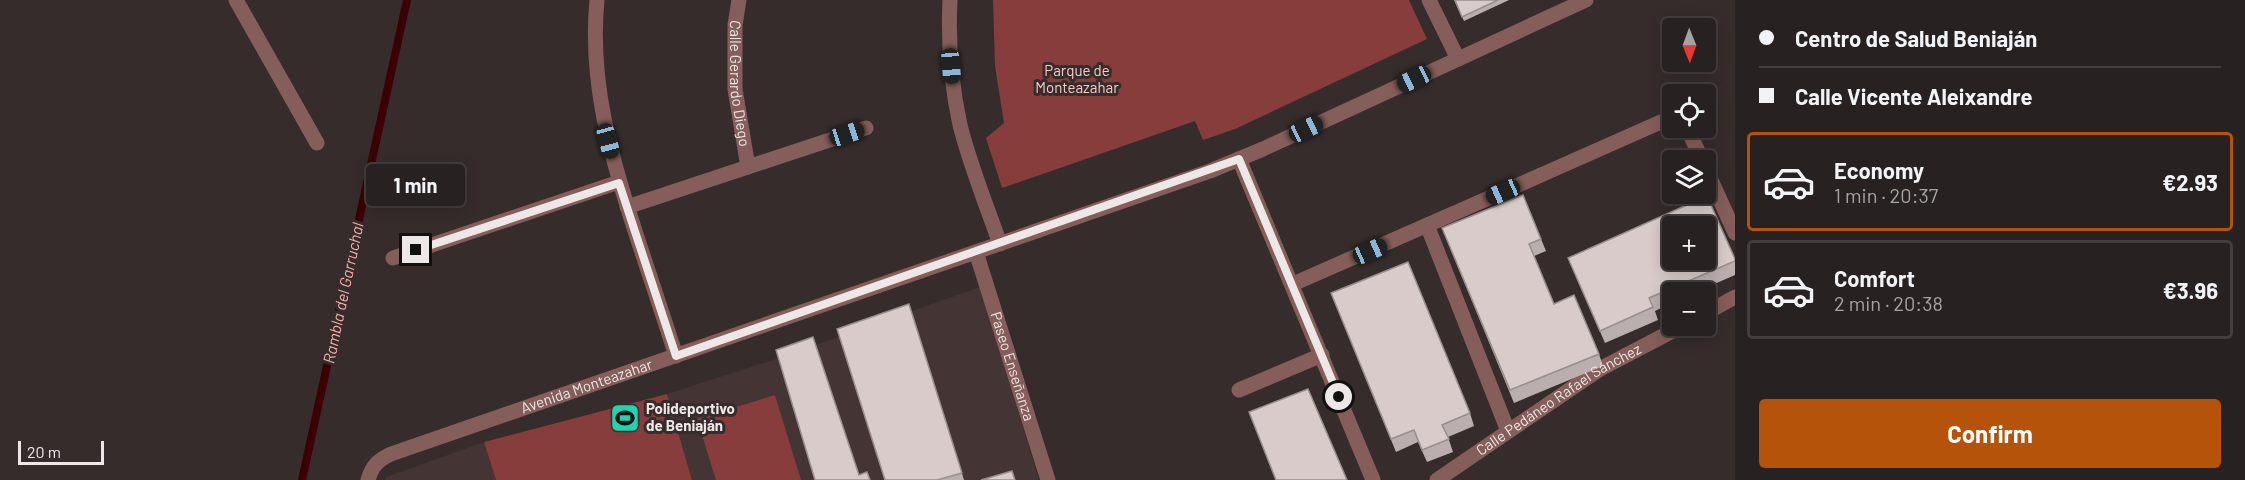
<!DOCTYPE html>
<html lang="en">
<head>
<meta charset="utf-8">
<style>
	:root { --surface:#282121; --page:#30292a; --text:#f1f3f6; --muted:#a5a3a5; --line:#443e3f; --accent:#b45309 }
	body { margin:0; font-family:Barlow,sans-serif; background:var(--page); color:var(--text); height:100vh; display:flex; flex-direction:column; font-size:22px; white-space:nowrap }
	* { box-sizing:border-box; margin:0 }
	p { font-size:20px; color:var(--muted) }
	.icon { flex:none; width:33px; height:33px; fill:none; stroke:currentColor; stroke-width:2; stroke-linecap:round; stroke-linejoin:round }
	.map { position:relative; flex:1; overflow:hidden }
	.panel { display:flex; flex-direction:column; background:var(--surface); width:510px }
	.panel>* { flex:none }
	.banner { display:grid; align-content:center; height:132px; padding:0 24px; background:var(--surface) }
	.needle { width:39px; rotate:179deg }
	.fabs { position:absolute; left:1662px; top:18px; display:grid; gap:12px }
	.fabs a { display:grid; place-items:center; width:54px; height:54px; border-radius:6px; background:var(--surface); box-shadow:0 3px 15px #0003,0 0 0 2px var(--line); font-size:30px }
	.scale { position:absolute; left:18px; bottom:15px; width:86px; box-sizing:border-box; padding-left:6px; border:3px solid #eee7e7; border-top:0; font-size:16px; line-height:21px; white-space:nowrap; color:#eee7e7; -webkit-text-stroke:4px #362c2c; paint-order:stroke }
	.end { position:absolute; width:27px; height:27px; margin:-14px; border:8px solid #eee7e7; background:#111; box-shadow:0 0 0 3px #111 }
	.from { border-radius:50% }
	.bubble { position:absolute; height:42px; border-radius:6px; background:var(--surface); box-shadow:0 3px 15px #0003,0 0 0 2px var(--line); font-size:20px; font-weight:700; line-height:42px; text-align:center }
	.car { position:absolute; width:18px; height:36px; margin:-18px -9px; border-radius:8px; box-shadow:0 0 4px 2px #0007; background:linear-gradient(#222 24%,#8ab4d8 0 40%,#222 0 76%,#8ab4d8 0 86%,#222 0) }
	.banner b { display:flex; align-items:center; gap:21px; height:57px; font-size:22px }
	.banner b+b { border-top:2px solid var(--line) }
	.banner i { width:15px; height:15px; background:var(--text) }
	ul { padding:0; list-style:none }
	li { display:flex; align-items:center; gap:18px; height:99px; margin:0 12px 9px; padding:0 12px; border:3px solid var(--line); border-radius:6px }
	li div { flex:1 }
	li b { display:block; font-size:22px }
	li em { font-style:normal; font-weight:700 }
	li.on { border-color:var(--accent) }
	li>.icon { width:54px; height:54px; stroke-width:1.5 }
	.primary-button { display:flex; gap:12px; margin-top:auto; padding:12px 24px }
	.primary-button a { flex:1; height:69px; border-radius:6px; background:var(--accent); color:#fff; font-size:24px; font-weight:700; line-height:69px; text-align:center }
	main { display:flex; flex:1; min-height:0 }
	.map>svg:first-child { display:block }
	.built { fill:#443433 }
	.green { fill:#873d3b }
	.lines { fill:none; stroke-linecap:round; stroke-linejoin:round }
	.stream { stroke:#3c0003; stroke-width:8 }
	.pedestrian { stroke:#855d5a; stroke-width:15 }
	.minor { stroke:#855d5a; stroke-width:15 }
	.wall { fill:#baafae }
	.building { fill:#d8cbca; stroke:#978e8d; stroke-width:1.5; fill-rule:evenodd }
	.route { stroke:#eee7e7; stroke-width:8 }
	.labels { text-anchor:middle; stroke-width:6; stroke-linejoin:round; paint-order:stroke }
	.park-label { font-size:15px; fill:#fcc9c5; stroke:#362c2c }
	.street-label { font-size:15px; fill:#eee7e7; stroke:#362c2c }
	.poi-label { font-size:15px; font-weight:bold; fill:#eee7e7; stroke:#362c2c; text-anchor:start }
	.water-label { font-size:16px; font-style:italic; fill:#fbafaa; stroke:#362c2c }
</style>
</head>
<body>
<main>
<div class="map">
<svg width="1735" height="480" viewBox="0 0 1735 480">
	<rect width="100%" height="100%" fill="#362c2c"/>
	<g class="built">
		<polygon points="980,287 1039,480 692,480 667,394 779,358"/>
		<polygon points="484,442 496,480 385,480 386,477"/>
	</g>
	<g class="green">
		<polygon points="993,0 1409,0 1427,39 1235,129 1203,140 1195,121 1002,188 986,138 1004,123 995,66"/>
		<polygon points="667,394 692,480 496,480 484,442"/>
		<polygon points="775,395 801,480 716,480 697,419"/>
	</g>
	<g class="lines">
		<polyline class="stream" points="302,480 407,0"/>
		<g class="pedestrian">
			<path id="s1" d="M739 0 735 25V89L748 167"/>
			<polyline points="1687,128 1702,160"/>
			<polyline points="1706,169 1735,233"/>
			<polyline points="1541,175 1672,117"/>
			<polyline points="1427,225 1508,431"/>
			<path id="s2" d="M976 252 1048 480"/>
		</g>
		<g class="minor">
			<polyline points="236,0 317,143"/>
			<path d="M597 0C589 82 611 157 636 234 649 274 663 315 676 356"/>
			<path d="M950 0C948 42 951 84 960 125 970 165 986 204 1000 244"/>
			<polyline points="1429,0 1458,59"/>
			<polyline points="1239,159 1373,480"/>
			<polyline points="627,207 866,128"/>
			<polyline points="393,258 619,182"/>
			<polyline points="1293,284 1541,175"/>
			<polyline points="1706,313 1735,297"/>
			<polyline points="1239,390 1322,355"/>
			<path id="s3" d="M368 480C372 466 378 460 391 454L1210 171 1263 149 1586 0"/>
			<path id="s4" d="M1437 480 1600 369 1682 326"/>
		</g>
	</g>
	<g class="wall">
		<polygon points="1454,0 1509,0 1464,21"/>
		<polygon points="1442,228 1541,239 1546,251 1534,256 1554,304 1599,354 1603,366 1514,403"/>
		<polygon points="1568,258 1735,259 1735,275 1696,292 1672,292 1672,303 1655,311 1658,320 1605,343"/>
		<polygon points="1331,293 1470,413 1474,426 1448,437 1453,452 1427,462 1418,442 1396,452"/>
		<polygon points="909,304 964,480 885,480"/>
	</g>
	<g class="building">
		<polygon points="1455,0 1498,0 1462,17"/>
		<polygon points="1523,195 1541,239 1529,244 1554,304 1574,295 1599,354 1510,390 1442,228"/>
		<path d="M1707 196 1735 259V261L1649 298 1653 307 1600 331 1568 258ZM1672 226H1706V260H1672Z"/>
		<polygon points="1408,262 1470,413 1442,425 1449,439 1422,450 1414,430 1391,439 1331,293"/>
		<polygon points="909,304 962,473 937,480 885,480 837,329"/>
		<polygon points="813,337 859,475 867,472 870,480 815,480 776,350"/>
		<polygon points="1308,389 1347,480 1276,480 1249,412"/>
		<polygon points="1012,471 1015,480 981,480"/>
	</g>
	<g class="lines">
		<polyline class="route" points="416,250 619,183 676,356 1239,159 1339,397"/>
	</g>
	<defs>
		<g id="stadium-square" transform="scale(1.5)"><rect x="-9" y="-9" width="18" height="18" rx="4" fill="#1fd5b0" stroke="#362c2c"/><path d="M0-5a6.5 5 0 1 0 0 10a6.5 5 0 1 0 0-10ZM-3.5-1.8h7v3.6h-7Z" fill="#111"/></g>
	</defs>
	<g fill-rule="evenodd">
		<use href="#stadium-square" x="625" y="418"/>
	</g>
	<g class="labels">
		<g class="park-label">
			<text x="1077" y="76">Parque de<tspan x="1077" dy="17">Monteazahar</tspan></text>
		</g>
		<g class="street-label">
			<text dy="5" stroke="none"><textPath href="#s1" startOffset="84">Calle Gerardo Diego</textPath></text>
			<text dy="5" stroke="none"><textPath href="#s2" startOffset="120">Paseo Enseñanza</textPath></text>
			<text dy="5" stroke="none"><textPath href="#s3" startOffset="243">Avenida Monteazahar</textPath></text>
			<text dy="5" stroke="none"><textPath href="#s4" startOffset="146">Calle Pedáneo Rafael Sánchez</textPath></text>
		</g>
		<g class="poi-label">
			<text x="646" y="414">Polideportivo<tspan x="646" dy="17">de Beniaján</tspan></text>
		</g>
		<g class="water-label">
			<text transform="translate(343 293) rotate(-78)" y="6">Rambla del Garruchal</text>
		</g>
	</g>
</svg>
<div class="fabs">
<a><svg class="needle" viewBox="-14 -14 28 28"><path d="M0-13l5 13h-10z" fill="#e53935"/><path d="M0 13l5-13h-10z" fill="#a5a3a5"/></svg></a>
<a><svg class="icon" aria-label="locate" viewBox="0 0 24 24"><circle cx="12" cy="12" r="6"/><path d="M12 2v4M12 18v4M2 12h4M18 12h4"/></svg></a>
<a><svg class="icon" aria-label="layers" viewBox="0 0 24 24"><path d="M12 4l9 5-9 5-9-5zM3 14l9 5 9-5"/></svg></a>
<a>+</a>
<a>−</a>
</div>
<div class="scale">20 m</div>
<i class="end from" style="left:1339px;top:397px"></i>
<i class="end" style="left:416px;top:250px"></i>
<div class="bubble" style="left:366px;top:164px;width:99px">1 min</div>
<i class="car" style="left:951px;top:66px;rotate:175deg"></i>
<i class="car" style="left:1414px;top:79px;rotate:245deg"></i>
<i class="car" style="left:1306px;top:129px;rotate:65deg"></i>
<i class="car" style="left:847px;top:134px;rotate:72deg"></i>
<i class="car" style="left:608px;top:141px;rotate:165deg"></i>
<i class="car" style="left:1503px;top:192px;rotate:246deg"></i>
<i class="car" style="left:1370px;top:251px;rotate:66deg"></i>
</div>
<section class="panel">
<div class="banner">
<b><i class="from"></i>Centro de Salud Beniaján</b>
<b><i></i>Calle Vicente Aleixandre</b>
</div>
<ul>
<li class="on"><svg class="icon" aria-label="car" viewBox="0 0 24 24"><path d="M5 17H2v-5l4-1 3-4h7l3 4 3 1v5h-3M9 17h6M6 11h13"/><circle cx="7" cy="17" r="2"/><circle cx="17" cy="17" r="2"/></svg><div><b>Economy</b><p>1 min · 20:37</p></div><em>€2.93</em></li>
<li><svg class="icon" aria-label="car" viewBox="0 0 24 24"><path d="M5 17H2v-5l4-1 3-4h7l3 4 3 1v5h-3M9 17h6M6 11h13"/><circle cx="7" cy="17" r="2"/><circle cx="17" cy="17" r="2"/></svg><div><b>Comfort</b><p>2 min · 20:38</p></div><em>€3.96</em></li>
</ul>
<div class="primary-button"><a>Confirm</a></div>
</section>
</main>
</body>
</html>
